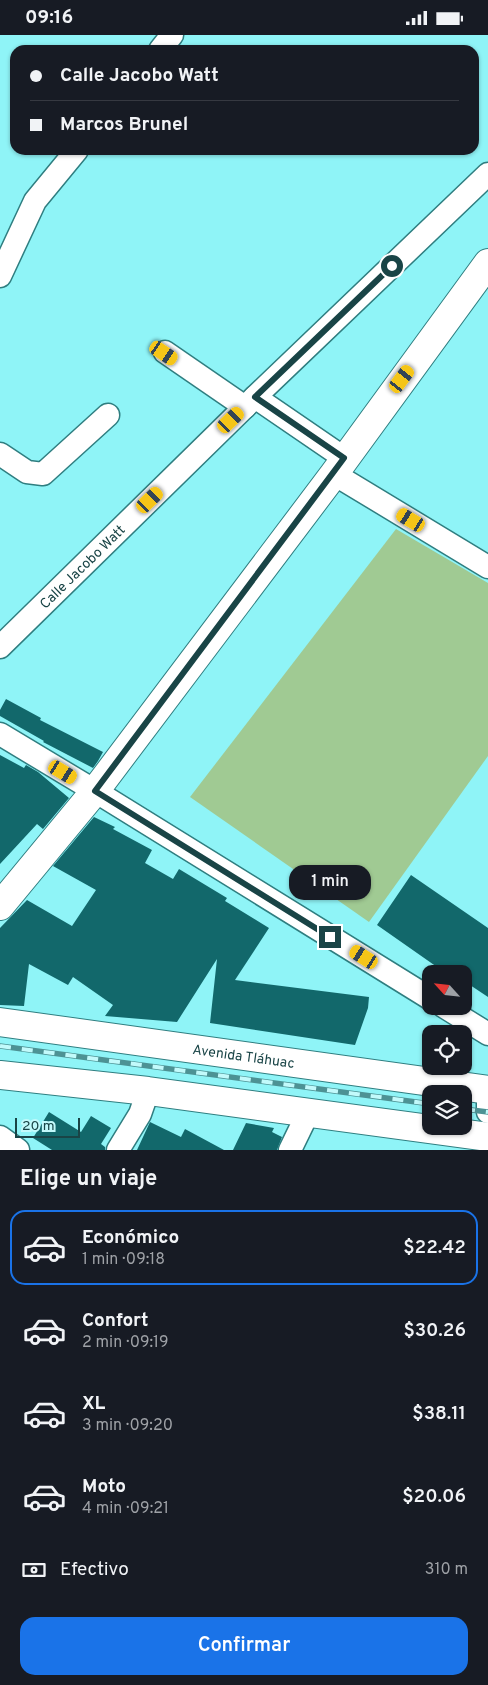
<!DOCTYPE html>
<html lang="es">
<head>
<meta charset="utf-8">
<style>
	:root { --surface:#171b24; --page:#242831; --text:#f1f3f6; --muted:#9ea1a6; --line:#363941; --accent:#1a73e8 }
	body { margin:0; font-family:Overpass,sans-serif; background:var(--page); color:var(--text); height:100vh; display:flex; flex-direction:column; font-size:19px; white-space:nowrap }
	* { box-sizing:border-box; margin:0 }
	p { font-size:16px; color:var(--muted) }
	.icon { flex:none; width:28px; height:28px; fill:none; stroke:currentColor; stroke-width:2; stroke-linecap:round; stroke-linejoin:round }
	.map { position:relative; height:1115px; overflow:hidden }
	.sheet { display:flex; flex-direction:column; background:var(--surface); flex:1 }
	.sheet>* { flex:none }
	.top-card { position:absolute; left:10px; top:10px; width:469px; height:110px; border-radius:15px; box-shadow:0 1px 4px #0004; display:grid; align-content:center; height:110px; padding:0 20px; background:var(--surface) }
	.needle { width:32px; rotate:297deg }
	.controls { position:absolute; left:422px; top:930px; display:grid; gap:10px }
	.controls a { display:grid; place-items:center; width:50px; height:50px; border-radius:10px; background:var(--surface); box-shadow:0 1px 4px #0004; font-size:25px }
	.scale { position:absolute; left:15px; bottom:12px; width:65px; box-sizing:border-box; padding-left:5px; border:2px solid #194446; border-top:0; font-size:14px; line-height:18px; white-space:nowrap; color:#194446; -webkit-text-stroke:4px #c2fafb; paint-order:stroke }
	.end { position:absolute; width:22px; height:22px; margin:-11px; border:6px solid #194446; background:#fff; box-shadow:0 0 0 2px #fff }
	.from { border-radius:50% }
	.bubble { position:absolute; height:35px; border-radius:15px; background:var(--surface); box-shadow:0 1px 4px #0004; font-size:16px; font-weight:600; line-height:35px; text-align:center }
	.car { position:absolute; width:15px; height:30px; margin:-15px -8px; border-radius:6px; box-shadow:0 0 4px 1px #0007; background:linear-gradient(#f5c518 24%,#345 0 40%,#f5c518 0 76%,#345 0 86%,#f5c518 0) }
	.top-card b { display:flex; align-items:center; gap:18px; height:48px; font-size:19px }
	.top-card b+b { border-top:1px solid var(--line) }
	.top-card i { width:12px; height:12px; background:var(--text) }
	ul { padding:0; list-style:none }
	li { display:flex; align-items:center; gap:15px; height:75px; margin:0 10px 8px; padding:0 10px; border:2px solid transparent; border-radius:15px }
	li div { flex:1 }
	li b { display:block; font-size:19px }
	li em { font-style:normal; font-weight:600 }
	li.on { border-color:var(--accent) }
	li>.icon { width:45px; height:45px; stroke-width:1.5 }
	h2 { padding:0 20px; font-size:22px; line-height:60px }
	.pay { display:flex; align-items:center; gap:12px; height:55px; padding:0 20px; font-size:19px }
	.pay p { margin-inline-start:auto }
	.action { display:flex; gap:10px; margin-top:auto; padding:10px 20px }
	.action a { flex:1; height:58px; border-radius:15px; background:var(--accent); color:#fff; font-size:20px; font-weight:600; line-height:58px; text-align:center }
	.status { display:flex; justify-content:space-between; align-items:center; height:35px; padding:0 25px; background:var(--surface); direction:ltr }
	.status svg { height:14px; fill:currentColor }
	.map>svg:first-child { display:block }
	.green { fill:#a0ca93 }
	.building { fill:#12686b }
	.lines { fill:none; stroke-linecap:round; stroke-linejoin:round }
	.minor-casing { stroke:#2f7e80; stroke-width:25 }
	.tertiary-casing { stroke:#2f7e80; stroke-width:30 }
	.secondary-casing { stroke:#2f7e80; stroke-width:30 }
	.minor { stroke:#fff; stroke-width:22 }
	.tertiary { stroke:#fff; stroke-width:28 }
	.secondary { stroke:#fff; stroke-width:28 }
	.rail-casing { stroke:#4d9294; stroke-width:5.5 }
	.rail { stroke:#c2fafb; stroke-width:4; stroke-dasharray:11; stroke-linecap:butt }
	.route { stroke:#194446; stroke-width:6 }
	.labels { text-anchor:middle; stroke-width:5; stroke-linejoin:round; paint-order:stroke }
	.street-label { font-size:14px; fill:#194446; stroke:#c2fafb }
</style>
</head>
<body>
<div class="status"><b>09:16</b><svg viewBox="0 0 49 12"><path d="M0 12V9h3v3zM5 12V6h3v6zM10 12V3h3v9zM15 12V0h3v12zM26 1h20v11H26zM47 4h2v5h-2z"/></svg></div>
<div class="map">
<svg width="488" height="1115" viewBox="0 0 488 1115">
	<rect width="100%" height="100%" fill="#8ff4f7"/>
	<polygon class="green" points="396,494 488,548 488,721 369,887 190,762"/>
	<g class="building">
		<polygon points="6,664 41,683 40,685 103,717 98,726 93,733 43,707 44,706 0,681 0,675"/>
		<polygon points="0,720 24,733 26,730 38,737 69,763 43,794 37,789 0,829"/>
		<polygon points="94,782 115,792 113,794 152,815 145,828 173,844 179,834 227,863 225,866 269,893 235,945 369,962 368,973 355,1010 210,988 217,924 177,987 105,981 113,970 73,942 68,950 29,929 24,971 0,970 0,893 27,865 72,891 96,855 53,831"/>
		<polygon points="411,840 488,893 488,962 464,946 464,939 447,939 377,890"/>
		<polygon points="49,1077 81,1097 91,1081 111,1093 101,1109 105,1112 105,1115 52,1115 33,1103"/>
		<polygon points="150,1087 181,1102 185,1094 224,1115 137,1115"/>
		<polygon points="246,1088 274,1093 272,1097 282,1102 277,1115 233,1115"/>
	</g>
	<g class="lines">
		<g class="minor-casing">
			<g id="minor">
				<polyline points="160,15 172,0"/>
				<polyline points="0,241 35,166 77,115"/>
				<polyline points="165,317 245,372"/>
				<polyline points="255,362 344,423"/>
				<polyline points="0,419 27,437 43,439 108,380"/>
				<polyline points="334,439 488,532"/>
				<path id="s1" d="M0 612 255 362 488 139"/>
				<polyline points="0,699 95,756 431,964"/>
				<polyline points="443,971 488,999"/>
				<polyline points="488,1058 488,1077"/>
				<polyline points="0,1102 18,1115"/>
				<polyline points="118,1115 140,1079 148,1056"/>
				<polyline points="290,1115 308,1078"/>
			</g>
		</g>
		<g class="tertiary-casing">
			<polyline id="tertiary" points="0,871 95,756 334,439 488,228"/>
		</g>
		<g class="secondary-casing">
			<g id="secondary">
				<path id="s2" d="M0 987 488 1055"/>
				<polyline points="0,1040 148,1056 488,1102"/>
			</g>
		</g>
		<use href="#minor" class="minor"/>
		<use href="#tertiary" class="tertiary"/>
		<use href="#secondary" class="secondary"/>
		<g class="rail-casing">
			<g id="rail">
				<polyline points="0,1011 431,1069"/>
				<polyline points="464,1074 488,1077"/>
			</g>
		</g>
		<use href="#rail" class="rail"/>
	</g>
	<g class="lines">
		<polyline class="route" points="330,902 95,756 344,423 255,362 392,231"/>
	</g>
	<g class="labels">
		<g class="street-label">
			<text dy="5" stroke="none"><textPath href="#s1" startOffset="115">Calle Jacobo Watt</textPath></text>
			<text dy="5" stroke="none"><textPath href="#s2" startOffset="246">Avenida Tláhuac</textPath></text>
		</g>
	</g>
</svg>
<div class="controls">
<a><svg class="needle" viewBox="-14 -14 28 28"><path d="M0-13l5 13h-10z" fill="#e53935"/><path d="M0 13l5-13h-10z" fill="#9ea1a6"/></svg></a>
<a><svg class="icon" aria-label="locate" viewBox="0 0 24 24"><circle cx="12" cy="12" r="6"/><path d="M12 2v4M12 18v4M2 12h4M18 12h4"/></svg></a>
<a><svg class="icon" aria-label="layers" viewBox="0 0 24 24"><path d="M12 4l9 5-9 5-9-5zM3 14l9 5 9-5"/></svg></a>
</div>
<div class="scale">20 m</div>
<i class="end from" style="left:392px;top:231px"></i>
<i class="end" style="left:330px;top:902px"></i>
<div class="bubble" style="left:289px;top:830px;width:82px">1 min</div>
<i class="car" style="left:164px;top:318px;rotate:124deg"></i>
<i class="car" style="left:402px;top:344px;rotate:37deg"></i>
<i class="car" style="left:231px;top:385px;rotate:46deg"></i>
<i class="car" style="left:150px;top:465px;rotate:46deg"></i>
<i class="car" style="left:411px;top:485px;rotate:301deg"></i>
<i class="car" style="left:63px;top:737px;rotate:121deg"></i>
<i class="car" style="left:364px;top:922px;rotate:302deg"></i>
<div class="top-card">
<b><i class="from"></i>Calle Jacobo Watt</b>
<b><i></i>Marcos Brunel</b>
</div>
</div>
<section class="sheet">
<h2>Elige un viaje</h2>
<ul>
<li class="on"><svg class="icon" aria-label="car" viewBox="0 0 24 24"><path d="M5 17H2v-5l4-1 3-4h7l3 4 3 1v5h-3M9 17h6M6 11h13"/><circle cx="7" cy="17" r="2"/><circle cx="17" cy="17" r="2"/></svg><div><b>Económico</b><p>1 min · 09:18</p></div><em>$22.42</em></li>
<li><svg class="icon" aria-label="car" viewBox="0 0 24 24"><path d="M5 17H2v-5l4-1 3-4h7l3 4 3 1v5h-3M9 17h6M6 11h13"/><circle cx="7" cy="17" r="2"/><circle cx="17" cy="17" r="2"/></svg><div><b>Confort</b><p>2 min · 09:19</p></div><em>$30.26</em></li>
<li><svg class="icon" aria-label="car" viewBox="0 0 24 24"><path d="M5 17H2v-5l4-1 3-4h7l3 4 3 1v5h-3M9 17h6M6 11h13"/><circle cx="7" cy="17" r="2"/><circle cx="17" cy="17" r="2"/></svg><div><b>XL</b><p>3 min · 09:20</p></div><em>$38.11</em></li>
<li><svg class="icon" aria-label="car" viewBox="0 0 24 24"><path d="M5 17H2v-5l4-1 3-4h7l3 4 3 1v5h-3M9 17h6M6 11h13"/><circle cx="7" cy="17" r="2"/><circle cx="17" cy="17" r="2"/></svg><div><b>Moto</b><p>4 min · 09:21</p></div><em>$20.06</em></li>
</ul>
<div class="pay"><svg class="icon" aria-label="cash" viewBox="0 0 24 24"><path d="M3 7h18v10H3z"/><circle cx="12" cy="12" r="2"/></svg>Efectivo<p>310 m</p></div>
<div class="action"><a>Confirmar</a></div>
</section>
</body>
</html>
